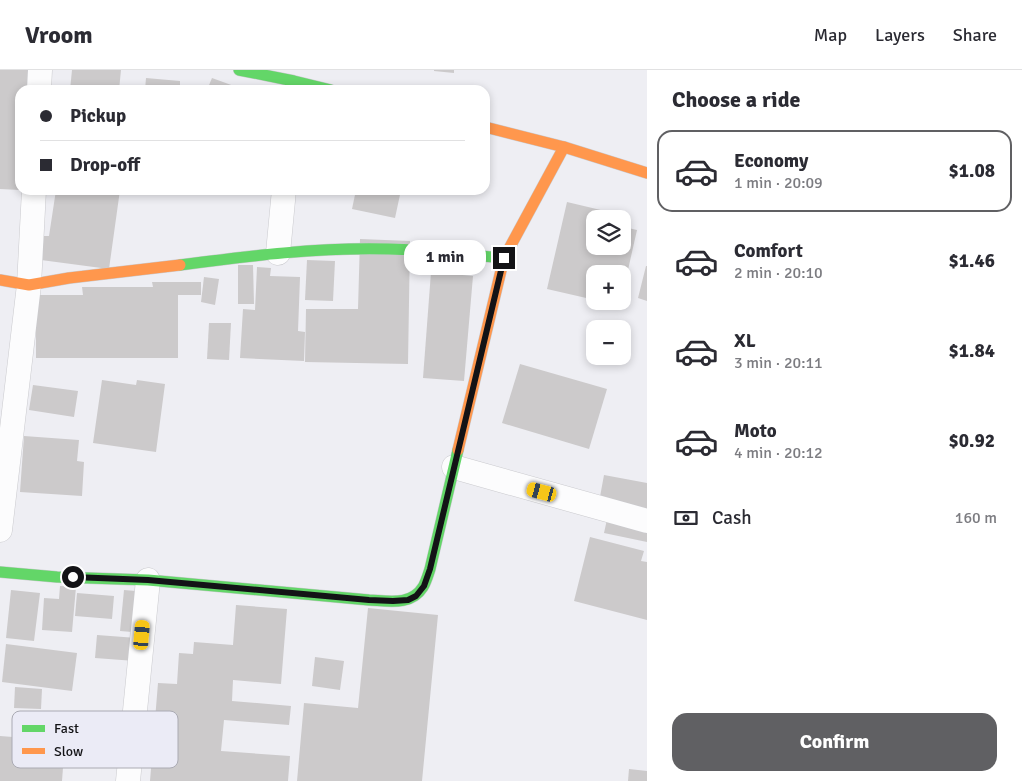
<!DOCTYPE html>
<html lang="en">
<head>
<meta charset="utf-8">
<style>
	:root { --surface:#fff; --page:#f2f2f3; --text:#2b2b33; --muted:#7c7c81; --line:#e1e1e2; --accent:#606063 }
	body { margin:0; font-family:Signika,sans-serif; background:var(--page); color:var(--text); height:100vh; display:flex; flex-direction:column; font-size:19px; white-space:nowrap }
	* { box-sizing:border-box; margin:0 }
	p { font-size:16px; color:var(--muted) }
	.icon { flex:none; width:28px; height:28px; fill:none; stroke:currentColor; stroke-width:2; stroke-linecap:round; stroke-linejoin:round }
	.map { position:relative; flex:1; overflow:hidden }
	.sheet { display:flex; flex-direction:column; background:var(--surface); width:375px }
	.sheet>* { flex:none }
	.hud { position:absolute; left:15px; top:15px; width:475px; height:110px; border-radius:15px; box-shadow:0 2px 8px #0003; display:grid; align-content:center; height:110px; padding:0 25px; background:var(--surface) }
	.fabs { position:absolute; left:586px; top:140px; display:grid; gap:10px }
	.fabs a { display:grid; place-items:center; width:45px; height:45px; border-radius:10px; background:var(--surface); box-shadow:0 2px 8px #0003; font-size:25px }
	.end { position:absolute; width:22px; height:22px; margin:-11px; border:6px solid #131316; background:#fff; box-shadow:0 0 0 2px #fff }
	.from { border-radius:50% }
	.bubble { position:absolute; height:35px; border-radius:15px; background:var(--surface); box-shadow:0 2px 8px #0003; font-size:16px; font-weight:700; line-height:35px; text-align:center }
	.car { position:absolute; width:15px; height:30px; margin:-15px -8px; border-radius:6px; box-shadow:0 0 4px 1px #0007; background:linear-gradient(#f5c518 24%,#345 0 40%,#f5c518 0 76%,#345 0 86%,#f5c518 0) }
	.hud b { display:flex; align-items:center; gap:18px; height:48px; font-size:19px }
	.hud b+b { border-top:1px solid var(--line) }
	.hud i { width:12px; height:12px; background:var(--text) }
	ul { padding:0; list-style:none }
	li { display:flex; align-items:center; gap:15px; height:82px; margin:0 10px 8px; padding:0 15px; border:2px solid transparent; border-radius:15px }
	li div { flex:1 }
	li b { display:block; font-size:19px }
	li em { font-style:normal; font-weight:700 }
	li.current { border-color:var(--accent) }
	li>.icon { width:45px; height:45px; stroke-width:1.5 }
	h2 { padding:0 25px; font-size:22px; line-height:60px }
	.pay { display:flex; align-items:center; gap:12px; height:55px; padding:0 25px; font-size:19px }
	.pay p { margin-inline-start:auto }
	.cta { display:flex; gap:10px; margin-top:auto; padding:10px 25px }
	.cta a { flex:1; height:58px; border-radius:15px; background:var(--accent); color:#fff; font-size:20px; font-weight:700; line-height:58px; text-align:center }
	header { display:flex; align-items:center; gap:30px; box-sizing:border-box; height:70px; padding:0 25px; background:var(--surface); border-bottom:1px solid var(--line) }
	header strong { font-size:24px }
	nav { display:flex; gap:28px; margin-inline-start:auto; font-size:18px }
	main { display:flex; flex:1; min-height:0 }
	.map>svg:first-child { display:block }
	.building { fill:#cccacb; fill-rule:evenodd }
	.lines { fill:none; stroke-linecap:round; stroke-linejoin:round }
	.street-casing { stroke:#cacace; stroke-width:25 }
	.fast-casing { stroke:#cacace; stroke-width:12 }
	.slow-casing { stroke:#cacace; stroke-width:12 }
	.street { stroke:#fcfcfd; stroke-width:24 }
	.fast { stroke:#63d668; stroke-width:11 }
	.slow { stroke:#ff974d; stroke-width:11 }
	.route { stroke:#131316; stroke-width:6 }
	.key { fill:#ebebf6; stroke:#aaaab3; stroke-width:1 }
	.key-label { font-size:14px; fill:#131316 }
</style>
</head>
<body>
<header>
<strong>Vroom</strong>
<nav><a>Map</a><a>Layers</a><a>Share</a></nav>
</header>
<main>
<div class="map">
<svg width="647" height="711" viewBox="0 0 647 711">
	<rect width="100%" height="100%" fill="#eeeef3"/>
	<g class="building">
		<polygon points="0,0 43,0 42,20 20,20 20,120 0,119"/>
		<polygon points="72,0 121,0 119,20 70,20"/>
		<polygon points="434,0 454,0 454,3 434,1"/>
		<polygon points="146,8 180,11 180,20 145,20"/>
		<polygon points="212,8 245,20 207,20"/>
		<polygon points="56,120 120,120 109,199 41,190 44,166 49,166"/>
		<polygon points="356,120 401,120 395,148 352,139"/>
		<path d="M567 132 626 146 624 157 637 160 623 222 622 204H595V230L547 219ZM595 149H622V176H595Z"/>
		<polygon points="360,169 410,171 408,294 305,292 306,239 358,239"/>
		<polygon points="307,190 335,191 333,231 305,230"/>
		<polygon points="238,195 253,195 254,234 238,234"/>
		<polygon points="646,196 647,196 647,231 638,228"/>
		<polygon points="257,197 271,198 270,206 300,207 298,261 305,262 304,291 240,288 243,239 255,240"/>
		<polygon points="431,202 473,206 464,311 423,308"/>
		<polygon points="204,207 219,209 215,235 201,232"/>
		<polygon points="152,212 201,212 201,225 178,225 178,288 36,288 36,225 83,225 82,217 153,217"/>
		<polygon points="604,231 621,231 620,236"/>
		<polygon points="209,253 231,253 229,290 207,289"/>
		<polygon points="520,294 607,319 589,379 502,353"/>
		<polygon points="102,310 136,315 137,310 165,314 156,382 93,373"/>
		<polygon points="33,315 78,321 74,347 29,340"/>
		<polygon points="24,366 79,370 77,391 84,392 82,426 20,422"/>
		<polygon points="604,405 647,413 647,472 604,463 608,445 597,443"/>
		<polygon points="590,467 644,481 641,491 647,492 647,550 574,531"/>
		<polygon points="60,516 76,517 72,562 42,560 44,528 59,529"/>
		<polygon points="11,520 40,523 34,571 6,568"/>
		<polygon points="124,520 148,522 144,563 120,561"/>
		<polygon points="77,523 114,526 112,549 75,546"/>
		<polygon points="236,535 287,539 281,614 233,610 232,631 291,636 289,655 224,650 221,681 290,686 288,711 150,711 158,613 177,614 179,583 193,584 194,572 233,575"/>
		<polygon points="368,538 438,545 422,711 297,711 304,633 358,638"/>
		<polygon points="97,565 137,568 135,591 95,588"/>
		<polygon points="6,574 77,583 72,621 2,612"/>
		<polygon points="315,587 344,591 340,620 312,616"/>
		<polygon points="15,617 42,619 41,639 14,638"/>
		<polygon points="0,666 65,671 62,711 0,711"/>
		<polygon points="629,699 647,701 647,711 628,711"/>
	</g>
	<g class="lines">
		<g class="street-casing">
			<g id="street">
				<polyline points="39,20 40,0"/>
				<polyline points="278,183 284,120"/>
				<polyline points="454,397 647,451"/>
				<polyline points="0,460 29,215 34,120"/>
				<polyline points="128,711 148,510"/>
			</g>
		</g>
		<g class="fast-casing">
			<g id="fast">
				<polyline points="239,0 294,11 331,20"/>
				<path d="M180 195C249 186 319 177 389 179 428 180 466 185 504 188"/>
				<path d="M0 502 57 507 148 510 369 530C389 531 411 536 423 517 426 512 428 505 430 499L458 380"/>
			</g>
		</g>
		<g class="slow-casing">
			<g id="slow">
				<polyline points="485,57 564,77 647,103"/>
				<polyline points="0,210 29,215 69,208 180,195"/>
				<polyline points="458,380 504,188 564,77"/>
			</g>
		</g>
		<use href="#street" class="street"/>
		<use href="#fast" class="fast"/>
		<use href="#slow" class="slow"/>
	</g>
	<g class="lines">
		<polyline class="route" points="73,507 148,510 369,530 393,531 408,530 416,526 424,516 430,499 504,188"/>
	</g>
	<rect x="12" y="641" width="166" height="57" rx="8" class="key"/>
	<rect x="22" y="655" width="23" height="7" fill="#63d668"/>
	<rect x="22" y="678" width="23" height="6" fill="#ff974d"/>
	<g class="key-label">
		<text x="54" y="663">Fast</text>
		<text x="54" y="686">Slow</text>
	</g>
</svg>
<div class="fabs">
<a><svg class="icon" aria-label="layers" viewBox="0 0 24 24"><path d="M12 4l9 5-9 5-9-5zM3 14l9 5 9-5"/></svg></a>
<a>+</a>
<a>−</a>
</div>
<i class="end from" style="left:73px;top:507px"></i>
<i class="end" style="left:504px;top:188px"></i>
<div class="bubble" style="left:404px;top:170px;width:82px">1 min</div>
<i class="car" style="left:542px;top:422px;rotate:285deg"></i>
<i class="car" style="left:142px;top:565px;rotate:5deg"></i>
<div class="hud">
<b><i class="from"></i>Pickup</b>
<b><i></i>Drop-off</b>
</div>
</div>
<section class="sheet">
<h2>Choose a ride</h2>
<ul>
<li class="current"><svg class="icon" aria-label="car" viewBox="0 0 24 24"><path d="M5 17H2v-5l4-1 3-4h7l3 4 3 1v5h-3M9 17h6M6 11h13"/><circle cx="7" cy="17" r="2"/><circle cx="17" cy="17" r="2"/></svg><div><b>Economy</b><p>1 min · 20:09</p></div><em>$1.08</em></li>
<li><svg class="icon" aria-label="car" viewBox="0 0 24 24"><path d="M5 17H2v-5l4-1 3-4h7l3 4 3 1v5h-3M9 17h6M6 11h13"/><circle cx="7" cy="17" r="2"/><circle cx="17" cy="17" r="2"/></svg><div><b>Comfort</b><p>2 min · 20:10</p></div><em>$1.46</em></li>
<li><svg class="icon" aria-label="car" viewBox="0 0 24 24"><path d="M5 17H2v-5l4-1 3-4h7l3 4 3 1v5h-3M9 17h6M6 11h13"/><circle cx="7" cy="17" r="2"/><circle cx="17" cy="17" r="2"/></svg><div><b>XL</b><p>3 min · 20:11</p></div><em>$1.84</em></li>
<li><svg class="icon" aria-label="car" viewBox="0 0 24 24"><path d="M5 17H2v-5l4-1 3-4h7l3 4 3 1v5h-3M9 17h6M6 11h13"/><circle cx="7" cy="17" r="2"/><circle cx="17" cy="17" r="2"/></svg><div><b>Moto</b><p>4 min · 20:12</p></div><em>$0.92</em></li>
</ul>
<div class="pay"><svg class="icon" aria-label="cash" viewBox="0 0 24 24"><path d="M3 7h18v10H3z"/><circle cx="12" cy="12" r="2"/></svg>Cash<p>160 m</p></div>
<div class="cta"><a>Confirm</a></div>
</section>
</main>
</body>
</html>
